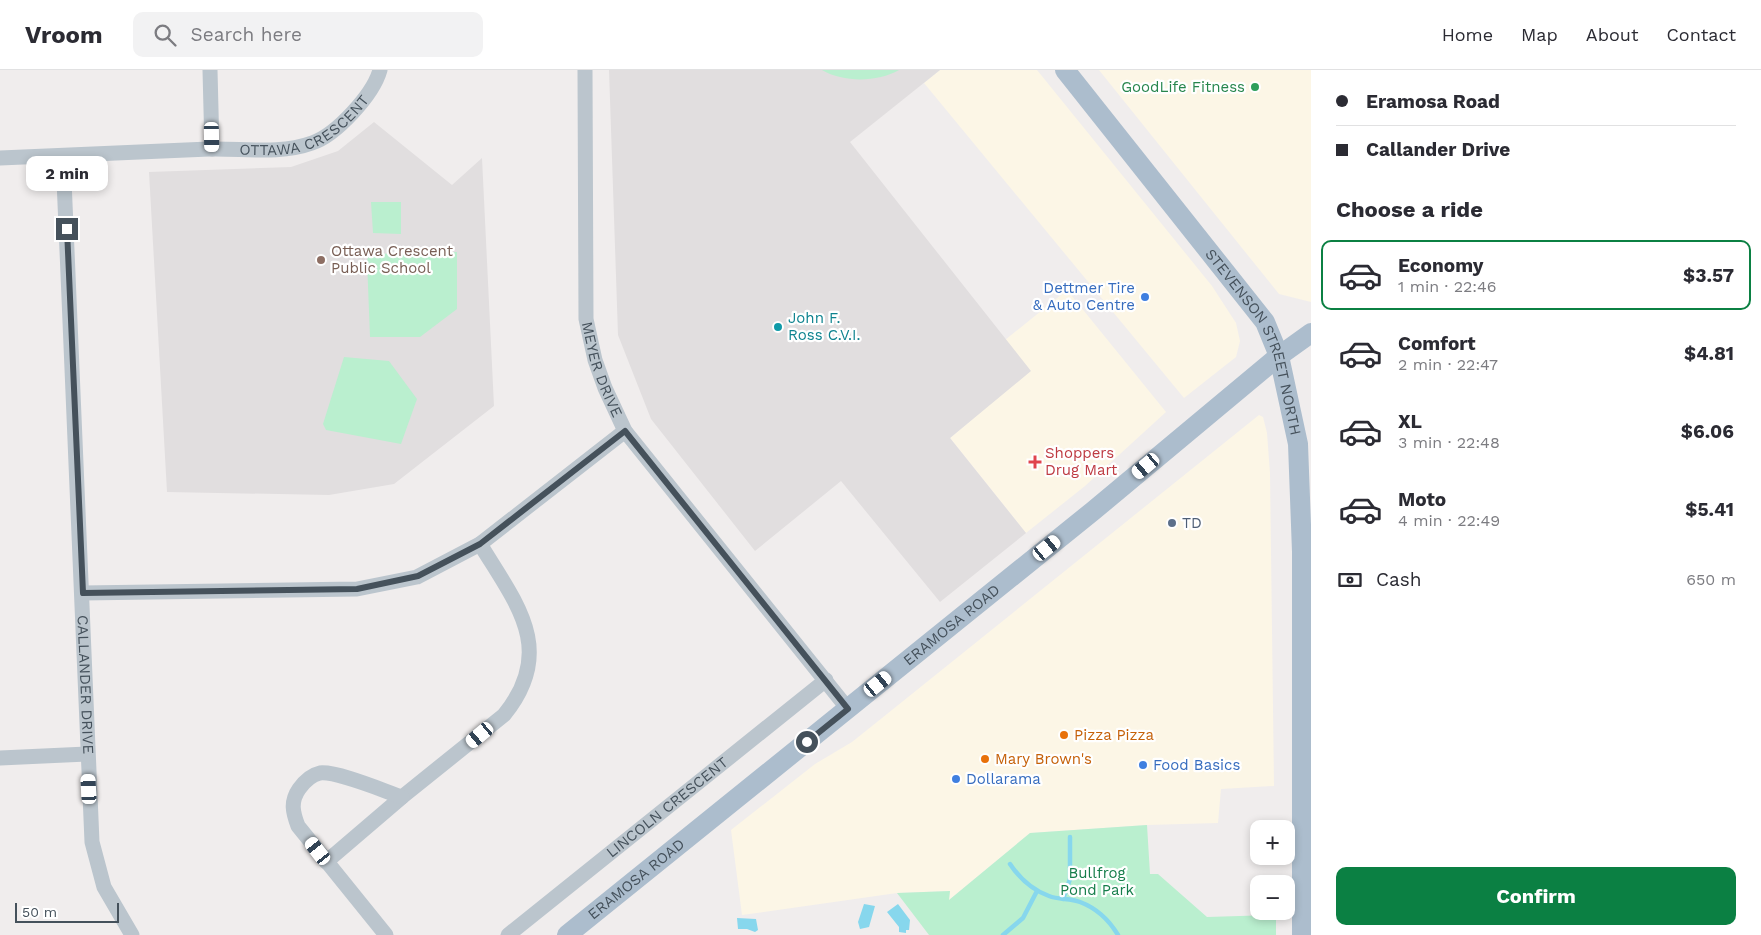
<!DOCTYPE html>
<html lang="en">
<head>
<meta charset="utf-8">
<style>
	:root { --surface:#fff; --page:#f2f2f3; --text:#2b2b33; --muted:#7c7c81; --line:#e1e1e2; --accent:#0b8043 }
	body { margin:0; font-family:"Work Sans",sans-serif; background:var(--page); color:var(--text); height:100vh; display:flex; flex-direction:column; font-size:19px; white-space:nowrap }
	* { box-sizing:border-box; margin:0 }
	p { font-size:16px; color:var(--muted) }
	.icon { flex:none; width:28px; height:28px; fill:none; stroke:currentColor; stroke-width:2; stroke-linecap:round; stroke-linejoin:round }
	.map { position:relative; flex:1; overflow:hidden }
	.drawer { display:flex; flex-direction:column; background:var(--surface); width:450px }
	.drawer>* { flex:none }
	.hud { display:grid; align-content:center; height:110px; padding:0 25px; background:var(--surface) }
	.fabs { position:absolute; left:1250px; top:750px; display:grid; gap:10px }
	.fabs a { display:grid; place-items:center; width:45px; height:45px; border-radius:10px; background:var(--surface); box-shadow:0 2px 8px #0003; font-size:25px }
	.scale { position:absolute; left:15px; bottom:12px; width:104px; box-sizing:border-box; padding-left:5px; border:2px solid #45515b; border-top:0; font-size:14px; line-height:18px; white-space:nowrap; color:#45515b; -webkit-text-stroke:4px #fff; paint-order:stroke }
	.end { position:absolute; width:22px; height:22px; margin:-11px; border:6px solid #45515b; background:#fff; box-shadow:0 0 0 2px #fff }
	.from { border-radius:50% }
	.bubble { position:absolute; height:35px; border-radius:10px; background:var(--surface); box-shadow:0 2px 8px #0003; font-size:16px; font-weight:700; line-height:35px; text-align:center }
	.car { position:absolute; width:15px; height:30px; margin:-15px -8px; border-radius:6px; box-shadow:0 0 4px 1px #0007; background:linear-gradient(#fff 24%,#345 0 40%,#fff 0 76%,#345 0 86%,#fff 0) }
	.hud b { display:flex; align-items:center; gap:18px; height:48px; font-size:19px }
	.hud b+b { border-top:1px solid var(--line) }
	.hud i { width:12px; height:12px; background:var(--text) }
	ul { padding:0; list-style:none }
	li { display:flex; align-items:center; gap:15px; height:70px; margin:0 10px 8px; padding:0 15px; border:2px solid transparent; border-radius:10px }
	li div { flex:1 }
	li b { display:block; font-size:19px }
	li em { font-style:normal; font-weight:700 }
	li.active { border-color:var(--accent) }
	li>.icon { width:45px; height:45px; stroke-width:1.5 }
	h2 { padding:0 25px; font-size:22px; line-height:60px }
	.pay { display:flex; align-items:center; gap:12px; height:55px; padding:0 25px; font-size:19px }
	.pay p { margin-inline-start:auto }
	.primary-button { display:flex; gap:10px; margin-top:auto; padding:10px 25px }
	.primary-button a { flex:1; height:58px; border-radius:10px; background:var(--accent); color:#fff; font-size:20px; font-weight:700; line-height:58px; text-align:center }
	header { display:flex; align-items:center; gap:30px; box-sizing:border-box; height:70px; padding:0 25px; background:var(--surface); border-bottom:1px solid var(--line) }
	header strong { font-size:24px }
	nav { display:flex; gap:28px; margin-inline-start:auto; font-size:18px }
	.search { width:350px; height:45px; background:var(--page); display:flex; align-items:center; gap:12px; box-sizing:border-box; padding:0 18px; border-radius:10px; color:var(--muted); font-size:19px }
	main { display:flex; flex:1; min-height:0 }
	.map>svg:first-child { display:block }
	.commercial { fill:#fcf6e6 }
	.education { fill:#e1dedf }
	.green { fill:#baefcf }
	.water { fill:#87d7ed }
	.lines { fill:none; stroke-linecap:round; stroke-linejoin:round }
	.stream { stroke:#87d7ed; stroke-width:4.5 }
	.minor { stroke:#bbc5cd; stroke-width:15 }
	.major { stroke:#acbdcd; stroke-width:20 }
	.route { stroke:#45515b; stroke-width:6 }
	.leisure-dot { fill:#2e9e5b; stroke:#fff; stroke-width:2 }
	.education-dot { fill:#8d6e63; stroke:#fff; stroke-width:2 }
	.shop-dot { fill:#3f7fe0; stroke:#fff; stroke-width:2 }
	.culture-dot { fill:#0f9aa8; stroke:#fff; stroke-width:2 }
	.health-dot { fill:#e0444e; stroke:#fff; stroke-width:2 }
	.service-dot { fill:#5c6f8a; stroke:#fff; stroke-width:2 }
	.food-dot { fill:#e8710a; stroke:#fff; stroke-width:2 }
	.labels { text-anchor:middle; stroke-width:4.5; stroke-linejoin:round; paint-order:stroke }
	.leisure-label { font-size:15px; fill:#27864d; stroke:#fff; text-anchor:end }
	.street-label { font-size:15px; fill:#45515b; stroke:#fff }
	.education-label { font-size:15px; fill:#785e54; stroke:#fff; text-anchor:start }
	.shop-label { font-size:15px; fill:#366cbe; stroke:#fff; text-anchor:start }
	.culture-label { font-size:15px; fill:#0d838f; stroke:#fff; text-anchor:start }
	.health-label { font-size:15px; fill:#be3a42; stroke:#fff; text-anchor:start }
	.service-label { font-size:15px; fill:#4e5e75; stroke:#fff; text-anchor:start }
	.food-label { font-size:15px; fill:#c56008; stroke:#fff; text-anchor:start }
	.park-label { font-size:15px; fill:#157d4a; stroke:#fff }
</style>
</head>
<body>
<header>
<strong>Vroom</strong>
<div class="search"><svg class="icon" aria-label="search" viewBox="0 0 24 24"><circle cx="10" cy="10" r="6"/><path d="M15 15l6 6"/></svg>Search here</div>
<nav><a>Home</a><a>Map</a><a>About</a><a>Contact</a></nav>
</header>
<main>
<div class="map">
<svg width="1311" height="865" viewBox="0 0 1311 865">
	<rect width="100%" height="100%" fill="#f0eded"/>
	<g class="commercial">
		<polygon points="940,0 1037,0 1212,216 1236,253 1240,271 1236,287 1184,328 924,13"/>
		<polygon points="1099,0 1311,0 1311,232 1279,224"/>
		<polygon points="1067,220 1166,342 1085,416 1026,463 950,368 1030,301 1005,270"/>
		<polygon points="1259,345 1263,347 1267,363 1270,403 1274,716 1221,719 1218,753 1147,755 1030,763 949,830 950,821 897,823 742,845 731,760 815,694 852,672 882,648"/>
	</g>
	<g class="education">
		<polygon points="609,0 940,0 850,72 1031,301 950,368 1026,463 940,532 841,411 755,481 651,349 618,265"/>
		<polygon points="374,52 452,115 482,88 494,336 394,414 329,425 167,422 149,102 291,97 338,81"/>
	</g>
	<g class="green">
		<path d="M822 0H899C878 12 844 13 822 0Z"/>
		<polygon points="371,132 401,132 401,164 373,163"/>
		<polygon points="457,182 457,239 420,267 370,267 367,190 370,184"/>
		<polygon points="344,287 389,291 417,329 401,374 326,360 323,354"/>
		<polygon points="1147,755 1150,804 1158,804 1207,847 1276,845 1276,865 929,865 897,823 950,821 949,830 1030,763"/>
	</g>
	<g class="water">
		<polygon points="864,834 875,836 869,857 860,859 858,852"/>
		<polygon points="898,834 910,850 909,860 906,860 906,863 899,862 899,857 887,842"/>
		<polygon points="737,848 756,849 758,860 755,862 747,859 738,859"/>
	</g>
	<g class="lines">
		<g class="stream">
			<path d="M1010 794C1020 809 1032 820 1049 826 1059 830 1070 828 1080 832 1096 838 1109 850 1118 865"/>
			<polyline points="1063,829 1070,809 1070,767"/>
			<polyline points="1003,865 1023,848 1037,821"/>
		</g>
		<g class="minor">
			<polyline points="210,0 212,79"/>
			<path id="s1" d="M585 0 586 249 595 290 605 318 625 361 848 639"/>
			<path id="s2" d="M63 86 92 772 104 817 132 865"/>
			<path id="s3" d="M0 88C70 85 140 82 209 79 243 78 279 85 312 73 336 65 373 25 380 0"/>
			<polyline points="83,523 357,519 417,507 480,474 625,361"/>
			<polyline points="0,688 87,684"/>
			<path d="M326 792 402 727 504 645C557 580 516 533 480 474"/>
			<path d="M386 865 298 756C293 743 290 732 299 719 304 712 311 705 320 703 337 701 384 721 402 727"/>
			<path id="s4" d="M508 865 826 610"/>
		</g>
		<g class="major">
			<path id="s5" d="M1065 0 1265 252 1279 286 1298 374 1302 482V865"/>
			<path id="s6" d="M567 865 1093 441 1279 286 1311 263"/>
		</g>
	</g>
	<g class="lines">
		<polyline class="route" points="67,159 83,523 357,519 418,506 480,474 625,361 848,639 807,672"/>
	</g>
	<circle class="leisure-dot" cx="1255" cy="17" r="5"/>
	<circle class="education-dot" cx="321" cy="190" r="5"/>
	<g class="shop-dot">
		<circle cx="1145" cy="227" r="5"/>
		<circle cx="1143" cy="695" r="5"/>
		<circle cx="956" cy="709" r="5"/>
	</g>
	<circle class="culture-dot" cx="778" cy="257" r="5"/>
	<path class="health-dot" d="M1032.5 384.5h5v5h5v5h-5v5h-5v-5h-5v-5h5z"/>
	<circle class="service-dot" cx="1172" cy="453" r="5"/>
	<g class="food-dot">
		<circle cx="1064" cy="665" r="5"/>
		<circle cx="985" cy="689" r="5"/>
	</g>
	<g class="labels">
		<g class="leisure-label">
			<text x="1245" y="22">GoodLife Fitness</text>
		</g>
		<g class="street-label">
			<text dy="5" stroke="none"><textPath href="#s3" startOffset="312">OTTAWA CRESCENT</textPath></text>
			<text dy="5" stroke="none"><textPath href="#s5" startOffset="335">STEVENSON STREET NORTH</textPath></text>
			<text dy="5" stroke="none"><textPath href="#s1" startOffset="302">MEYER DRIVE</textPath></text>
			<text dy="5" stroke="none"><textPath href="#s6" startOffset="494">ERAMOSA ROAD</textPath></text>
			<text dy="5" stroke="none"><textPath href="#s2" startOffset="529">CALLANDER DRIVE</textPath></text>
			<text dy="5" stroke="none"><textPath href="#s4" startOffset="204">LINCOLN CRESCENT</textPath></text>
			<text dy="5" stroke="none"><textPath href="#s6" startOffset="89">ERAMOSA ROAD</textPath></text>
		</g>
		<g class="education-label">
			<text x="331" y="186">Ottawa Crescent<tspan x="331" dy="17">Public School</tspan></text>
		</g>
		<g class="shop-label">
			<text x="1135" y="223" text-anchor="end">Dettmer Tire<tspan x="1135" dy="17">&amp; Auto Centre</tspan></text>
			<text x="1153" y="700">Food Basics</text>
			<text x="966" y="714">Dollarama</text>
		</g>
		<g class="culture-label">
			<text x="788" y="253">John F.<tspan x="788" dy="17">Ross C.V.I.</tspan></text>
		</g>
		<g class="health-label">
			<text x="1045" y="388">Shoppers<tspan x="1045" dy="17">Drug Mart</tspan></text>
		</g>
		<g class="service-label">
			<text x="1182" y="458">TD</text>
		</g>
		<g class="food-label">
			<text x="1074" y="670">Pizza Pizza</text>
			<text x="995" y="694">Mary Brown's</text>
		</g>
		<g class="park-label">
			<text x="1097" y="808">Bullfrog<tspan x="1097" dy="17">Pond Park</tspan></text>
		</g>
	</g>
</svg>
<div class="fabs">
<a>+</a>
<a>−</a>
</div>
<div class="scale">50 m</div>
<i class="end from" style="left:807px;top:672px"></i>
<i class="end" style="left:67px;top:159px"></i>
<div class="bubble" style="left:26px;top:86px;width:82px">2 min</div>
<i class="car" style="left:212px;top:67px;rotate:179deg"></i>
<i class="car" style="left:1146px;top:396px;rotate:230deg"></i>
<i class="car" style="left:1047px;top:478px;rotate:51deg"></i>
<i class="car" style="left:878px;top:614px;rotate:51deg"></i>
<i class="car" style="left:480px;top:665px;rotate:230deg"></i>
<i class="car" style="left:89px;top:719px;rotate:357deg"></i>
<i class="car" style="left:318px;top:781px;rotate:322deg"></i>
</div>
<section class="drawer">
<div class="hud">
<b><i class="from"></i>Eramosa Road</b>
<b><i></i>Callander Drive</b>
</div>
<h2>Choose a ride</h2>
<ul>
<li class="active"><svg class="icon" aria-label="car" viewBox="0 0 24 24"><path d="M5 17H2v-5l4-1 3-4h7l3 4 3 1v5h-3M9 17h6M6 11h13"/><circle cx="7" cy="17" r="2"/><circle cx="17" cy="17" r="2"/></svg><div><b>Economy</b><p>1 min · 22:46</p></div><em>$3.57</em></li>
<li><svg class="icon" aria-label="car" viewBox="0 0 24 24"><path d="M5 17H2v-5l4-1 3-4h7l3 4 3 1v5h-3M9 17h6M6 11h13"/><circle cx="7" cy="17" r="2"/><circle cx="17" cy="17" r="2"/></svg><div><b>Comfort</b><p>2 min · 22:47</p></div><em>$4.81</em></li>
<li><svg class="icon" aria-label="car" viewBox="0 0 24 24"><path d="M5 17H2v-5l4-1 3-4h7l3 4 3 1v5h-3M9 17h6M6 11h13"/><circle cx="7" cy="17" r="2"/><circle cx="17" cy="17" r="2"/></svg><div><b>XL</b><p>3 min · 22:48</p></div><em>$6.06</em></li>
<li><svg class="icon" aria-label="car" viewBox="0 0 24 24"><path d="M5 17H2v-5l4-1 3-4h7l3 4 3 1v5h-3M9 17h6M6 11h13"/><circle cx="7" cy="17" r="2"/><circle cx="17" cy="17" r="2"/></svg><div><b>Moto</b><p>4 min · 22:49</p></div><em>$5.41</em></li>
</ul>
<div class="pay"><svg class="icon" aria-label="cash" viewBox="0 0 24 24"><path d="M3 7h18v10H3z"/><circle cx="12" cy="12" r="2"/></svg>Cash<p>650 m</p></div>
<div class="primary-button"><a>Confirm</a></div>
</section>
</main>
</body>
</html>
